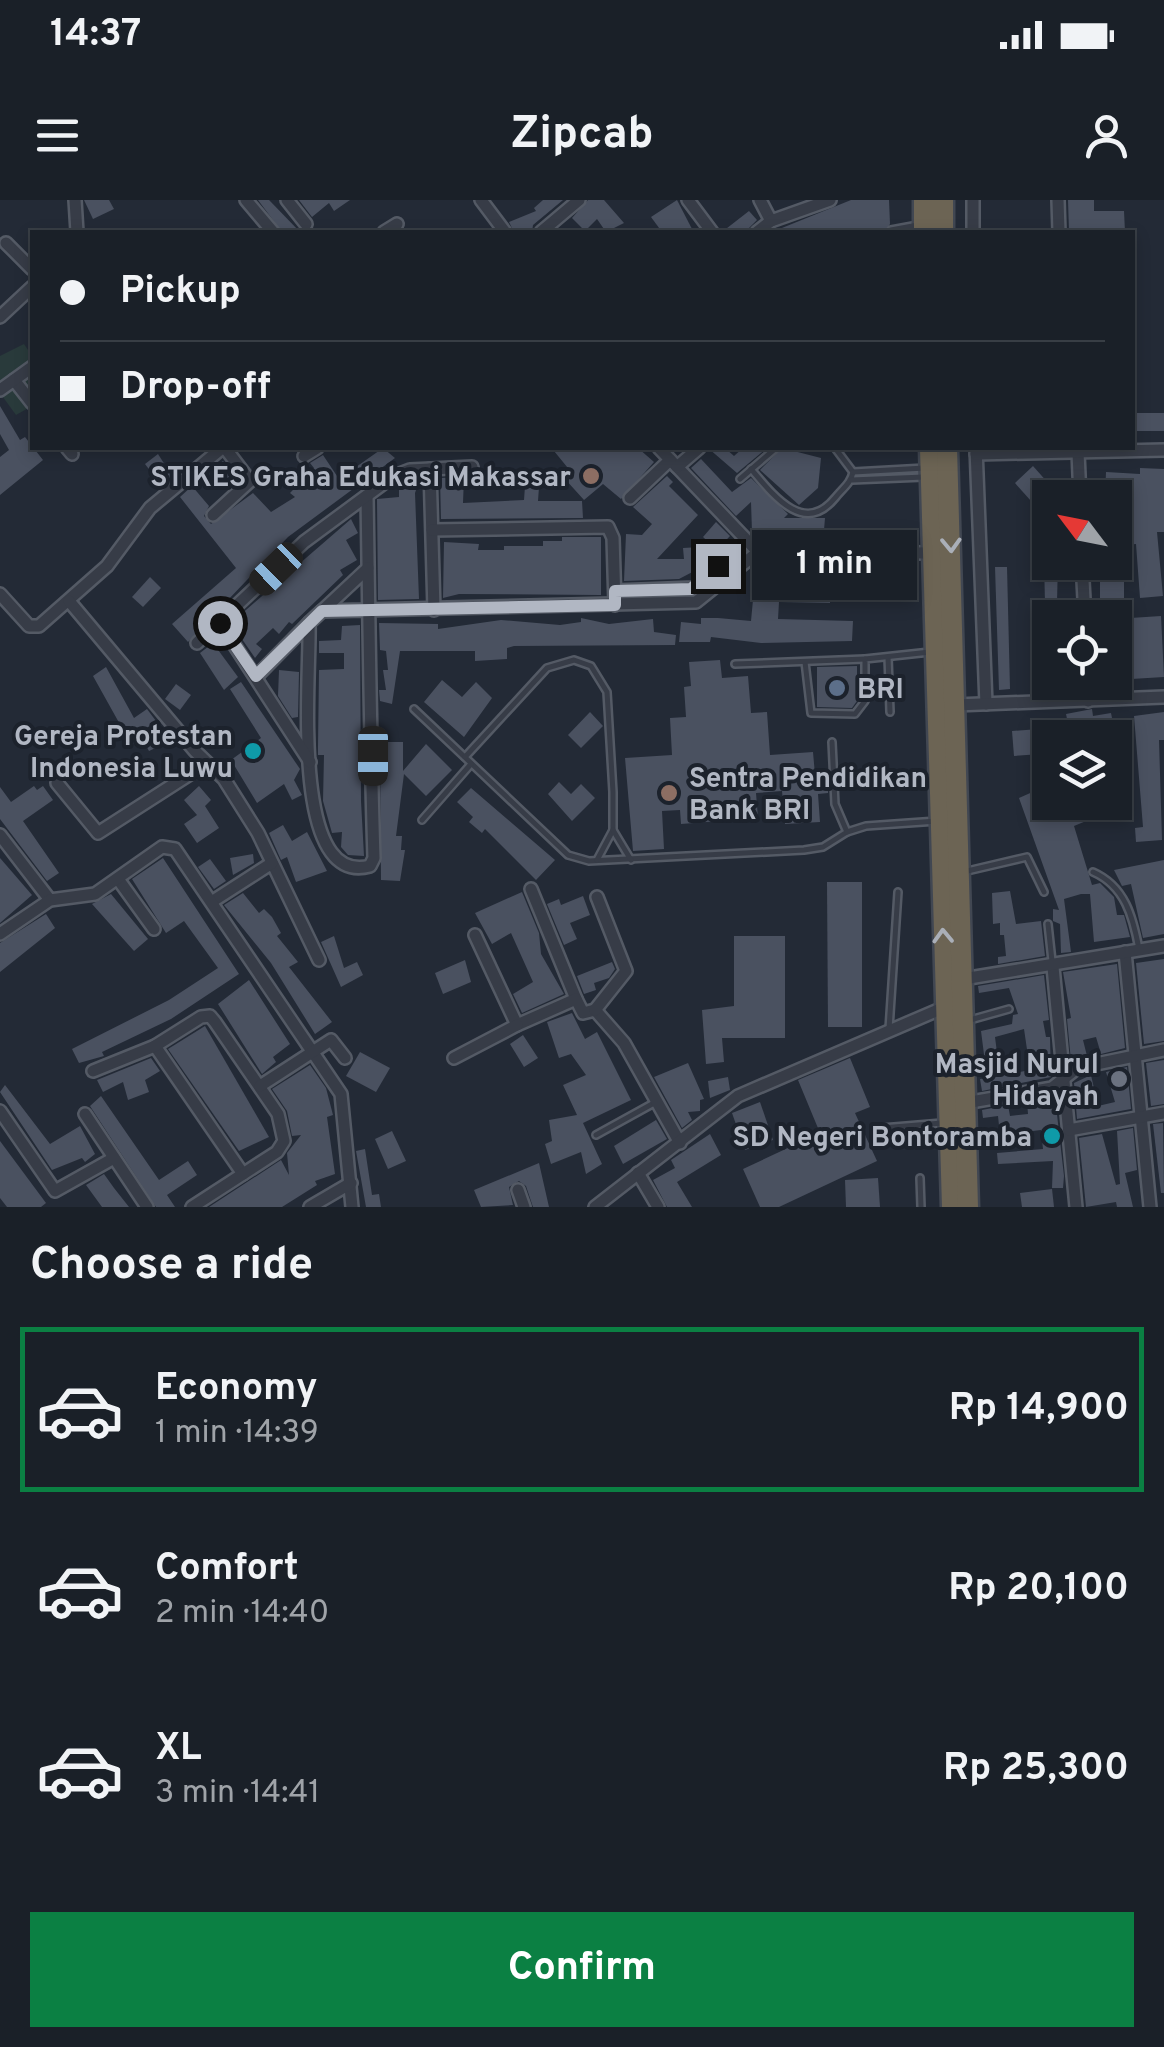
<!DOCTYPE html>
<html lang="en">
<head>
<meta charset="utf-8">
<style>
	:root { --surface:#1a2028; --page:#232830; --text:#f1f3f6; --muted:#9fa3a8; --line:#383e45; --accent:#0b8043 }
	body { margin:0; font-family:Overpass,sans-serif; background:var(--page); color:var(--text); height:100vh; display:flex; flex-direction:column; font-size:38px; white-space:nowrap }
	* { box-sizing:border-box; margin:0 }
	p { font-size:32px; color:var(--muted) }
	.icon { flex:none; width:55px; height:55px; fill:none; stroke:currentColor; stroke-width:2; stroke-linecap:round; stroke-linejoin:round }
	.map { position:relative; height:1007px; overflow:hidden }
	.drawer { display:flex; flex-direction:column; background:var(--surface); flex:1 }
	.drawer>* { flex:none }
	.top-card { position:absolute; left:30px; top:30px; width:1105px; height:220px; border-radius:0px; box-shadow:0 5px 15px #0003,0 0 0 2px var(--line); display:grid; align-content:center; height:220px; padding:0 30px; background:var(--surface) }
	.needle { width:65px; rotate:302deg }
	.fabs { position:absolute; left:1032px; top:280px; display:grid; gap:20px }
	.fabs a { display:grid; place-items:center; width:100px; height:100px; border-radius:0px; background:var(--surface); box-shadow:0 5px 15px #0003,0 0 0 2px var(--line); font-size:50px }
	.end { position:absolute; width:45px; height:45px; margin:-22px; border:12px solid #b1b7c3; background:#111; box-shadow:0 0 0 5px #111 }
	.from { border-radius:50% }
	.bubble { position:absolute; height:70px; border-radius:0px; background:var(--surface); box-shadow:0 5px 15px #0003,0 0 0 2px var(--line); font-size:32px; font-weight:700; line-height:70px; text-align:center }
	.car { position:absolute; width:30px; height:60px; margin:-30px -15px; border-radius:12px; box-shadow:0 0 8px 2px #0007; background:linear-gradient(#222 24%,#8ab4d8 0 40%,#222 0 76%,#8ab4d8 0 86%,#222 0) }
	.top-card b { display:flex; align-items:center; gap:35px; height:95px; font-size:38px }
	.top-card b+b { border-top:2px solid var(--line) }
	.top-card i { width:25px; height:25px; background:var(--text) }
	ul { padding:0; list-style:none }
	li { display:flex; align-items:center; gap:30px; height:165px; margin:0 20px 15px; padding:0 10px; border:5px solid transparent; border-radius:0px }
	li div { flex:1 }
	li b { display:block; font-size:38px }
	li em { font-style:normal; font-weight:700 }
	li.on { border-color:var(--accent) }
	li>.icon { width:90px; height:90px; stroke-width:1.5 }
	h2 { padding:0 30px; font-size:45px; line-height:120px }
	.action { display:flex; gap:20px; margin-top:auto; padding:20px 30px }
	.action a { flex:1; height:115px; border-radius:0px; background:var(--accent); color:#fff; font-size:40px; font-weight:700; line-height:115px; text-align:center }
	.status { display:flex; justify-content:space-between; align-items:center; height:70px; padding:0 50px; background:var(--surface); direction:ltr }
	.status svg { height:28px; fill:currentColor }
	header { display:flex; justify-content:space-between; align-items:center; height:130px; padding:0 30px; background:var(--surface); font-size:45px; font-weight:700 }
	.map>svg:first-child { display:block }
	.green { fill:#293a3b }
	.building { fill:#4a5160; fill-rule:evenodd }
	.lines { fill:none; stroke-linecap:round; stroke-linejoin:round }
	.lane-casing { stroke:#545a65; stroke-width:10 }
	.street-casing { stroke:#545a65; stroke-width:16 }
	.highway-casing { stroke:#414752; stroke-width:25 }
	.lane { stroke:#373c47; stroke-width:5 }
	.street { stroke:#373c47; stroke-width:11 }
	.highway { stroke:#6c6454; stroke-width:20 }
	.oneway { stroke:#aaafb8 }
	.route { stroke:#b1b7c3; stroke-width:12 }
	.education-dot { fill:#8d6e63; stroke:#1c222c; stroke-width:4 }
	.service-dot { fill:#5c6f8a; stroke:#1c222c; stroke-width:4 }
	.culture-dot { fill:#0f9aa8; stroke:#1c222c; stroke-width:4 }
	.worship-dot { fill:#6b7280; stroke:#1c222c; stroke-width:4 }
	.labels { text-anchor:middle; stroke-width:8; stroke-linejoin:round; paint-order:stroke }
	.poi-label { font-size:28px; font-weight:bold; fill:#b1b7c3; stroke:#1c222c; text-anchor:end }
</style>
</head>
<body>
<div class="status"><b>14:37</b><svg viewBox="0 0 49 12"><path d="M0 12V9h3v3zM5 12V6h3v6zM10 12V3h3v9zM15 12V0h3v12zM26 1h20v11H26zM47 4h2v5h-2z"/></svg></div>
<header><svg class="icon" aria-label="menu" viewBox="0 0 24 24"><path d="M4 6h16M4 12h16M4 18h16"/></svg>Zipcab<svg class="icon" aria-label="person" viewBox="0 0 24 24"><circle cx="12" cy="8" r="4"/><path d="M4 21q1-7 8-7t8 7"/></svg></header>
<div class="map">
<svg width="1164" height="1007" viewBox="0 0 1164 1007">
	<rect width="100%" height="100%" fill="#232a36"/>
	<polygon class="green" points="24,144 32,156 32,206 16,215 0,193 0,156"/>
	<g class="building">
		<polygon points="84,0 109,0 114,9 93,19"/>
		<polygon points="258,0 269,0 300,32 282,32"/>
		<polygon points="299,0 350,0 334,11 329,3 312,17"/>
		<polygon points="543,0 563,0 533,25 532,32 514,32 509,22 536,11 534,8"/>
		<polygon points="588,0 604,0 624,23 606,32 597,19 585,31 572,18"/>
		<polygon points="677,0 692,29 662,32 651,17"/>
		<polygon points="851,0 889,0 890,24 885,32 772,32"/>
		<polygon points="1068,0 1094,0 1094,11 1124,11 1125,32 1069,32"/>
		<polygon points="749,11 757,20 749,28 722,32"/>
		<polygon points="0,206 20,240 25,237 43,260 0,295 0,257 9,250 0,234"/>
		<polygon points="1134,213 1164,213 1164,231 1133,231"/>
		<polygon points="383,248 395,258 288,337 188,442 172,424 236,368 180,297 192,286 209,306 204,316 211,324 253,293 271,312 295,297 290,293 314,268 310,263 323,255 339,279"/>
		<polygon points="558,248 638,248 654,262 621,299 603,284 584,300 565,279 572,273 554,251"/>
		<polygon points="708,248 725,248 734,256 743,248 767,248 737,273"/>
		<polygon points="782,248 821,258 818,288 799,305 760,270"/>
		<polygon points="158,254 172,276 161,285 145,264"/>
		<polygon points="701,259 732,292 751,278 788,314 784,318 825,318 823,342 760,341 752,332 751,302 736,316 691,268"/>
		<polygon points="223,261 237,280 227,290 212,270"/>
		<polygon points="1033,266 1049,284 1031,301 1015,283"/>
		<polygon points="1140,268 1164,269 1164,332 1157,332 1163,396 1140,398 1136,344 1124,345 1124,400 1100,400 1100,362 1115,362 1115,297 1105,297 1106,272 1140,274"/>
		<polygon points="667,276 673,282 669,286 698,315 657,359 684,359 683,348 700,347 702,367 679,379 624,381 626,334 642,335 652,324 633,307"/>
		<polygon points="464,277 463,303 524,300 525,286 539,287 538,301 582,301 583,318 441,319 440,278"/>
		<polygon points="407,281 419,281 415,293 419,399 378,400 377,299 399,297 399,284"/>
		<polygon points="351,319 358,333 346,340 357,360 340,370 343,375 292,424 289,422 279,434 273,428 256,444 262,449 255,458 231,423"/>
		<polygon points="716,322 730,336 717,350 703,337"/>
		<polygon points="562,337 601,337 601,395 459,394 443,398 444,342 479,344 478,350 504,350 504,346 543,346 543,341 562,341"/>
		<polygon points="1044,362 1058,362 1057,402 1045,403"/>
		<polygon points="788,364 831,365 830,403 779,402 778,419 853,421 852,441 761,443 711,437 710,442 679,442 681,422 701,424 701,418 718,418 751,421 755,379 787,382"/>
		<polygon points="995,367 1007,367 1010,489 999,490"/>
		<polygon points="150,377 161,388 143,407 132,397"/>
		<polygon points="1161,416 1164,477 1115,480 1115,419"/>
		<polygon points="581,418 609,424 653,419 654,432 676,435 675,445 514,446 507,448 507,459 475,461 475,451 400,451 392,504 380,501 379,490 386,490 383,470 388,470 386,451 380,450 379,423 438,424 438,429 501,420 560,425 581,422"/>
		<polygon points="360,425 361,601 364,656 348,655 341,647 342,632 332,633 323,601 324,555 318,555 318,546 319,470 344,469 344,453 319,453 319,441 341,440 342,426"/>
		<polygon points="213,443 238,477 224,490 200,453"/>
		<polygon points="720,460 722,478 748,476 751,513 767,512 770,555 813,552 816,586 828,585 828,593 818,594 820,622 785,624 782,591 756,593 758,618 681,624 680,610 662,611 664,649 633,651 625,558 672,555 670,518 686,517 684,487 691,486 689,462"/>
		<polygon points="857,466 857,501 852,508 817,507 817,467"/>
		<polygon points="106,467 134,518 147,509 159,525 154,529 162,545 149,551 142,538 134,544 122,528 93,476"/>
		<polygon points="279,470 299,472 298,517 292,518 278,496"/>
		<polygon points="442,480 462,497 476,482 492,498 464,537 424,502"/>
		<polygon points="241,482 300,569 294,580 302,595 292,600 284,584 257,603 231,560 261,538 230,489"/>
		<polygon points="176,484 191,495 180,510 165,499"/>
		<polygon points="1092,509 1093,516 1111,513 1116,538 1071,538 1066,514"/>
		<polygon points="590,512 603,526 581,548 568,535"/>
		<polygon points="1164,512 1164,540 1159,540 1162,640 1136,642 1135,628 1143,627 1134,516"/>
		<polygon points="1039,529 1041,554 1014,556 1012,531"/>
		<polygon points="380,542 403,542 403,571 426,544 452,570 426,596 404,574 396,636 402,636 401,650 405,650 400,681 381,680"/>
		<polygon points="1050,575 1050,602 1104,602 1108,612 1074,626 1092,685 1100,683 1114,697 1117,715 1124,715 1130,737 1094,742 1090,694 1081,694 1064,699 1071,752 1061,753 1060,724 1053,721 1053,709 1059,710 1019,598 1037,590 1033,582"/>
		<polygon points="559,582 571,594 581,584 595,598 572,621 548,594"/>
		<polygon points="34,586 37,590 43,586 53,600 23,621 59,673 47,681 0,619 0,587 11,602"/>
		<polygon points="199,586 211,600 205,606 219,628 197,643 184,624 197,615 184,600"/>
		<polygon points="471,588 555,660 536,680 485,629 482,633 469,622 473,617 457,602"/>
		<polygon points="283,625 292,641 307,632 327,671 296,682 287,657 281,660 269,633"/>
		<polygon points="253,654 254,663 233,675 230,658"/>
		<polygon points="0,658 32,695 0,723"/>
		<polygon points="163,658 239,774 171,819 102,852 104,856 79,863 72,849 169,800 218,768 184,721 166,733 132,679"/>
		<polygon points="210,659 226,681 214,689 198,667"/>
		<polygon points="1164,660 1164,734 1143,738 1131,684 1122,686 1114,670"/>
		<polygon points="827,682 862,682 862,827 828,827"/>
		<polygon points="1010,691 1016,724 1041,721 1045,756 998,764 998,757 1006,756 1004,735 1000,735 1000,723 993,724 992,693"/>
		<polygon points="522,692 539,733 541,754 564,794 522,813 513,794 533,782 511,733 492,744 475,713"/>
		<polygon points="243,693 259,713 264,709 272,717 281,733 277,736 298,762 289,767 332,822 315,834 271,763 224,705"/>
		<polygon points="111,694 148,739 134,751 92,704"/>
		<polygon points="583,696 590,715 570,723 577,739 564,745 547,704 559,699 561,705"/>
		<polygon points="46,714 55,728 0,772 0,743"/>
		<polygon points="334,736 344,768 357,762 363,775 341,787 321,742"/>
		<polygon points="734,736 785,736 785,838 722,838 724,862 706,864 702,810 734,806"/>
		<polygon points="1164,759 1164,841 1144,844 1136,763"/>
		<polygon points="465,760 471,782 443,794 435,773"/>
		<polygon points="612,762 615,769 609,778 594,783 596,790 584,794 577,776"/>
		<polygon points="1117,764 1125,848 1101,854 1096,837 1083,840 1087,856 1071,861 1067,819 1071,818 1063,772"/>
		<path d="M1044 775 1049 820 1043 821 1046 837H1050L1051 877 982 891 980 879 987 878 981 831 1012 824 1013 815 1018 814 1009 788 979 793 978 786ZM1024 829 1030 870 1000 876 995 837Z"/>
		<polygon points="249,780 290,844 273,857 276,862 262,874 218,804"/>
		<polygon points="572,813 585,839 597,832 631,900 583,923 602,964 586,974 581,952 551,964 545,944 552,941 549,920 577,915 563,885 586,875 571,854 559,858 547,822"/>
		<polygon points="205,826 269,937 239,951 168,849"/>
		<polygon points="523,835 538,858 524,867 510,844"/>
		<polygon points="360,852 390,868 376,892 346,876"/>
		<polygon points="151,858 160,871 145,880 149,892 128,900 123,882 103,892 97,880"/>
		<polygon points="850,858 870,907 855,913 877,961 779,1007 760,1007 743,969 820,933 798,880"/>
		<polygon points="1164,860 1164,904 1151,906 1146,863"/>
		<polygon points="688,863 704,899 700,900 700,911 688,912 692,920 682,928 654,877"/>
		<polygon points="310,865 326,888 333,915 327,917 335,974 315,981 317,985 282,1007 209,1007 281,960 289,975 287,953 301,935 292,936 287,911 272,889"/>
		<polygon points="1127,867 1131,909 1077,919 1074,883 1091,875 1098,906 1115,902 1106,872"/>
		<polygon points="728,877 730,890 710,898 708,881"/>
		<polygon points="5,885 50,944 80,926 95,954 85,962 82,958 52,970 0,892"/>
		<polygon points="101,896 159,980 188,961 197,975 167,995 175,1007 156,1007 90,906"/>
		<polygon points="1055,897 1064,976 1063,988 1052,988 1053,961 998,964 997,953 1043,949 1041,930 1000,935 998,916 983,918 982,910 1008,905 1010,916 1028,914 1027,902"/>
		<polygon points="760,902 773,940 745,950 732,913"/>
		<polygon points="656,920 667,939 623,964 614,946"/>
		<polygon points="1163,923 1164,993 1161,993 1153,924"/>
		<polygon points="1133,928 1137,970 1125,973 1133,1007 1117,1007 1116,1002 1086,1007 1079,938 1102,934 1116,985 1120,984 1117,931"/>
		<polygon points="392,931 406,961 388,969 375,939"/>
		<polygon points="710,934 721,955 677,982 692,1007 667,1007 653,980 675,968 671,960"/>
		<polygon points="0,941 46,1003 41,1007 7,1007 0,998"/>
		<polygon points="365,949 372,995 379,994 381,1007 366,1007 356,951"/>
		<polygon points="539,963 549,1007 533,1007 526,986 519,981 509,987 513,1005 481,1007 474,990"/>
		<polygon points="104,974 114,988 129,1007 102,1007 86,985"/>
		<polygon points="878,978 880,1007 846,1007 845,980"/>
		<polygon points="1052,989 1054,1007 1022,1007 1020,993"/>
	</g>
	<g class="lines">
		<g class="lane-casing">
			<g id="lane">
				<polyline points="891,30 918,25"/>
				<path d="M751 269C773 295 804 336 835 298 843 288 851 283 853 272L835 248"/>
				<polyline points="853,272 925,268"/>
				<polyline points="740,279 776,248"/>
				<polyline points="852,280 924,277"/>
				<polyline points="888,457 890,512"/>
				<polyline points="805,462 811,513 855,514 865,501 865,459 930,452"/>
				<polyline points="735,464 865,459"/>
				<polyline points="414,509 568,655 589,661 804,650 823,647 847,632 835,604 832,542"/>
				<polyline points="465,557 547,468 574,460 591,466 607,492 613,592 613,630 597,660"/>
				<polyline points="422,620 471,564"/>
				<polyline points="613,630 631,660"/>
				<polyline points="847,632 866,626 937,621"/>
				<polyline points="963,672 1027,657 1044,692"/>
				<path d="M1093 672C1125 686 1133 717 1139 749"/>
				<polyline points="1048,724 1052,761"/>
				<polyline points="970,820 1009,809"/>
				<polyline points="889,829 898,692"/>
				<polyline points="882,928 942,923"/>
				<polyline points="596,935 654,903"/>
				<polyline points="920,978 921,1007"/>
			</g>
		</g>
		<g class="street-casing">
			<g id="street">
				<polyline points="75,0 77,32"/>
				<polyline points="246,0 273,32"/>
				<polyline points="287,0 306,24"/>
				<polyline points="481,0 505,32"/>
				<polyline points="688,0 712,32"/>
				<polyline points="760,0 771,21"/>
				<polyline points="973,0 973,32"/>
				<polyline points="1058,0 1059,32"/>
				<polyline points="384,32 397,24"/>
				<polyline points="541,32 579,0"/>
				<polyline points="757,32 771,21 830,0"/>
				<polyline points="6,43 32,69"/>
				<polyline points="0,117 32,87"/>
				<polyline points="14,180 32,203"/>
				<polyline points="0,190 32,167"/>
				<polyline points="67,248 72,254"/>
				<polyline points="659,248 758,352"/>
				<polyline points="976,248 986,504"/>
				<polyline points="1078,252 1080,298"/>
				<polyline points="976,254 1164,250"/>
				<polyline points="304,256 317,248"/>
				<polyline points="677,267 699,248"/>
				<polyline points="430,269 434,410"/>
				<path d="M367 296C369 416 370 537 374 658L370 666C288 688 311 471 309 423L322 411 696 402 758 352 933 353"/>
				<polyline points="630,298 670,260"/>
				<polyline points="213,315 250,281 225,248"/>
				<polyline points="432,330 608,327 613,338 615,405"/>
				<polyline points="1082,362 1085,418"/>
				<polyline points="615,391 694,388 745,340"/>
				<polyline points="0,394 29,426 39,426 107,366 150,308 222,248"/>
				<polyline points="69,401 195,551 224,579 258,633 319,760"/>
				<polyline points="322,411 368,368"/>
				<polyline points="220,423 310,562"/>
				<polyline points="197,443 304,342 392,277 410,270 472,267"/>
				<polyline points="256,477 309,423"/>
				<polyline points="1087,482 1088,501"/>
				<polyline points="956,505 1164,497"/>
				<polyline points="57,583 98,633 207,563"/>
				<polyline points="0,635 50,700"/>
				<polyline points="118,679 154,729"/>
				<polyline points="531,689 576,799"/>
				<polyline points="213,701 272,663"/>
				<polyline points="0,734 50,700 95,694 162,647 175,649 341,894 352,1007"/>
				<polyline points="475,735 517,825 576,799 583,813 595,810 624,843 680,943"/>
				<polyline points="1125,752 1150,1007"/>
				<polyline points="1053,767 1076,1007"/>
				<polyline points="963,779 1164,746"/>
				<polyline points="595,810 626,771 597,697"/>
				<polyline points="155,846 243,974"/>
				<polyline points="454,858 517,825"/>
				<polyline points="93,871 155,846 201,817 210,816 215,822 278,914 284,941 277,952 192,1007"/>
				<polyline points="260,886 331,840 345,858"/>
				<polyline points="965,903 1052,888 1077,868 1164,850"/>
				<polyline points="0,911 55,991 114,958"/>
				<polyline points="85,914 147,1007"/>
				<polyline points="1069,930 1164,913"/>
				<polyline points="638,973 658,1007"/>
				<polyline points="518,990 524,1007"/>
				<polyline points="310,1007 351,983"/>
				<polyline points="595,1007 738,896 945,807"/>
			</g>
		</g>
		<g class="highway-casing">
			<g id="highway">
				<polyline points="924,0 924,32"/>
				<polyline points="943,0 943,32"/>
				<polyline points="930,248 952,1007"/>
				<polyline points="947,248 968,1007"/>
			</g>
		</g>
		<use href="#lane" class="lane"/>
		<use href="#street" class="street"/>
		<use href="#highway" class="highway"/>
	</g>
	<defs><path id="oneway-chevron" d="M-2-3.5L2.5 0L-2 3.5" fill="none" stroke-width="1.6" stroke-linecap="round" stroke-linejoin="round" transform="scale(2.5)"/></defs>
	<g class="oneway">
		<use href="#oneway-chevron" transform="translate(951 345) rotate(88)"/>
		<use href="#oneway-chevron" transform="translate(943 736) rotate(-92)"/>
	</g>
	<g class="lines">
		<polyline class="route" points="220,423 256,476 322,411 615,405 615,391 691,389 718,366"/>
	</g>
	<g class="education-dot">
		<circle cx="591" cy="276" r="10"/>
		<circle cx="669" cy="593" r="10"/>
	</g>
	<circle class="service-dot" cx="837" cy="488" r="10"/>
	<g class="culture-dot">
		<circle cx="253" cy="551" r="10"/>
		<circle cx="1052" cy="936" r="10"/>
	</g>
	<circle class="worship-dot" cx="1119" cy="879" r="10"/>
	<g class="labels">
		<g class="poi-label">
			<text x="571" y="286">STIKES Graha Edukasi Makassar</text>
			<text x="857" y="498" text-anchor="start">BRI</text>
			<text x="233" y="545">Gereja Protestan<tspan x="233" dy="32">Indonesia Luwu</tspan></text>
			<text x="689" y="587" text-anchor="start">Sentra Pendidikan<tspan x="689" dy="32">Bank BRI</tspan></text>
			<text x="1099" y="873">Masjid Nurul<tspan x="1099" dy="32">Hidayah</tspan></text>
			<text x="1032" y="946">SD Negeri Bontoramba</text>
		</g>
	</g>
</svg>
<div class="fabs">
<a><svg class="needle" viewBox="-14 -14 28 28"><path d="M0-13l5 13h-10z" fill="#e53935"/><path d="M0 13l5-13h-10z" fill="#9fa3a8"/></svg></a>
<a><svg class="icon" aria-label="locate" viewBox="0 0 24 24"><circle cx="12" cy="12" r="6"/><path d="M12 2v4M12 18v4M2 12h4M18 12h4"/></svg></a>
<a><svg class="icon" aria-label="layers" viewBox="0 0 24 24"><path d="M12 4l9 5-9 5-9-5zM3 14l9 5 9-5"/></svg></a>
</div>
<i class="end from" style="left:220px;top:423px"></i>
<i class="end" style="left:718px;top:366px"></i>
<div class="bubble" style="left:752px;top:330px;width:165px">1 min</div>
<i class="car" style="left:276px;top:369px;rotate:226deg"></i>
<i class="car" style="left:373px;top:556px;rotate:180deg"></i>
<div class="top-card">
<b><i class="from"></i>Pickup</b>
<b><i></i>Drop-off</b>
</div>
</div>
<section class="drawer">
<h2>Choose a ride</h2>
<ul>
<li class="on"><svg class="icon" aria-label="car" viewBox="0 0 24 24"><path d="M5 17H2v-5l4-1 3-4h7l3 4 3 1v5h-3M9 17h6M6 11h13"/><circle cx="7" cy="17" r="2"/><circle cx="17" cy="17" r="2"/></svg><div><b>Economy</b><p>1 min · 14:39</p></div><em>Rp 14,900</em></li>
<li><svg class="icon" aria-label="car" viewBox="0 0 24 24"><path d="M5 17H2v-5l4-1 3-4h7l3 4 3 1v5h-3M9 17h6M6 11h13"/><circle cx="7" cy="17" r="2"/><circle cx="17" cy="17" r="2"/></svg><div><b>Comfort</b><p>2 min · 14:40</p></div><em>Rp 20,100</em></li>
<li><svg class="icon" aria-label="car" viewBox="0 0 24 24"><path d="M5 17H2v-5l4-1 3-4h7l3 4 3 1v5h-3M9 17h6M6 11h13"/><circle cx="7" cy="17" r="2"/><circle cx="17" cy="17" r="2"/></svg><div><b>XL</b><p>3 min · 14:41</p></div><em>Rp 25,300</em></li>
</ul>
<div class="action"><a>Confirm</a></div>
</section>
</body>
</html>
